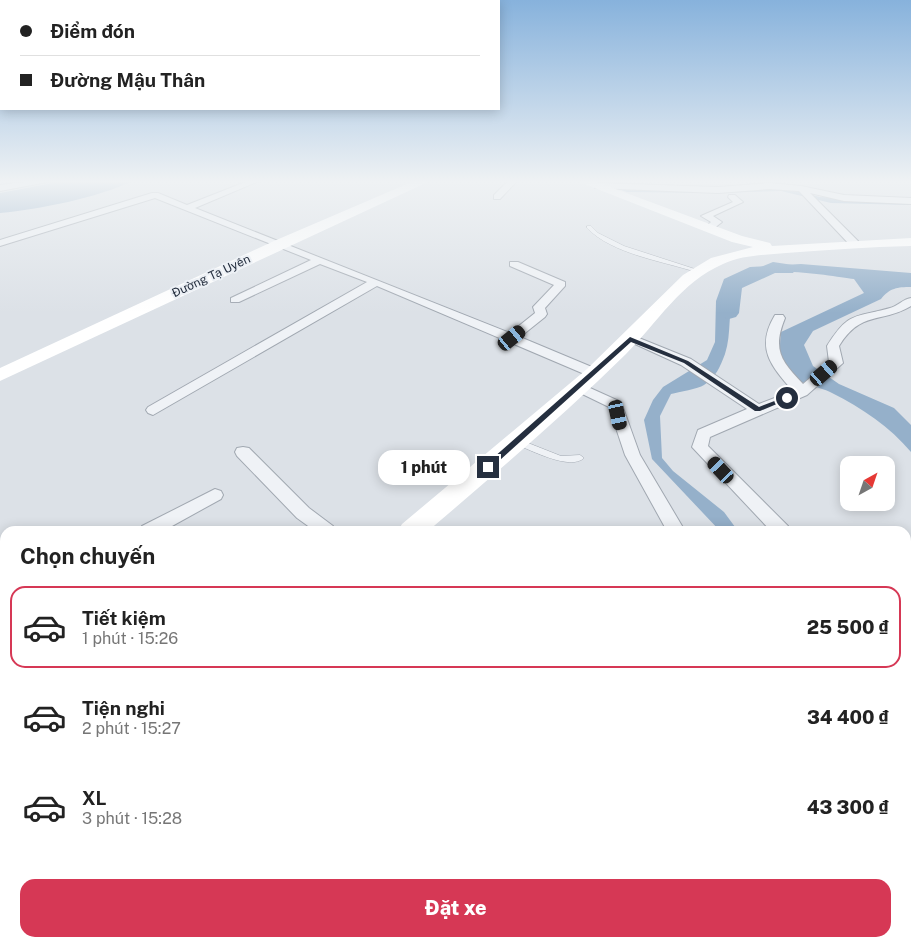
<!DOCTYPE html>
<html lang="vi">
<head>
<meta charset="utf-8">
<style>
	:root { --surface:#fff; --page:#f6f6f6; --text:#222; --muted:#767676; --line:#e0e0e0; --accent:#d63855 }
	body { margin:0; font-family:"Public Sans",sans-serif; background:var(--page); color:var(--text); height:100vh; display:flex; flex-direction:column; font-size:19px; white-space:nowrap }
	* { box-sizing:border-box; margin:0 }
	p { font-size:16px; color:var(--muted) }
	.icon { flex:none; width:28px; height:28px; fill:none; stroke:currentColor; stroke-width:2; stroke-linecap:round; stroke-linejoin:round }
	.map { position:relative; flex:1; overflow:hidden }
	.sheet { position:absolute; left:0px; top:526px; width:911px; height:421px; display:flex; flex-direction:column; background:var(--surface); border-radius:15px 15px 0 0; box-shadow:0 2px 12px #0003 }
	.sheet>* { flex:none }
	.hud { position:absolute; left:0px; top:0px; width:500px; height:110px; box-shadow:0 2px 12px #0003; display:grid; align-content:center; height:110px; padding:0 20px; background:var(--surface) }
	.needle { width:32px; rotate:40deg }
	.controls { position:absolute; left:840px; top:456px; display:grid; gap:10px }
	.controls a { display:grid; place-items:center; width:55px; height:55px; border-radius:10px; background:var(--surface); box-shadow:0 2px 12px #0003; font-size:25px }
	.end { position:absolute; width:22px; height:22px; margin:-11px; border:6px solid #252f3f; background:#fff; box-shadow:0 0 0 2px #fff }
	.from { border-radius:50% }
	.bubble { position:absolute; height:35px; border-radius:15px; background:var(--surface); box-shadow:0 2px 12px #0003; font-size:16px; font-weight:800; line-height:35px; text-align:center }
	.car { position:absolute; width:15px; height:30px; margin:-15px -8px; border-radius:6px; box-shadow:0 0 4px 1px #0007; background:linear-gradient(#222 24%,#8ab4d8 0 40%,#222 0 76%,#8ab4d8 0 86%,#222 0) }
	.hud b { display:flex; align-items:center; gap:18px; height:48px; font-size:19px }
	.hud b+b { border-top:1px solid var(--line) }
	.hud i { width:12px; height:12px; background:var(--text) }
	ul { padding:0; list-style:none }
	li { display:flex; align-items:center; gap:15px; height:82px; margin:0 10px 8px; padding:0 10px; border:2px solid transparent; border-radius:15px }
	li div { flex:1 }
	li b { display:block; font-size:19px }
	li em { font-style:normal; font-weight:800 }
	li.active { border-color:var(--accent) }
	li>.icon { width:45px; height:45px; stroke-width:1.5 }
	h2 { padding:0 20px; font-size:22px; line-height:60px }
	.button { display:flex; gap:10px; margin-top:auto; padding:10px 20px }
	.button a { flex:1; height:58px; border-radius:15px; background:var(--accent); color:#fff; font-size:20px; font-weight:800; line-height:58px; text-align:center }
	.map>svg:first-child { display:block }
	.water { fill:#95b0ca }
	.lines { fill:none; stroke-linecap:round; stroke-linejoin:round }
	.river { fill:#95b0ca; fill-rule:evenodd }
	.lane-casing { stroke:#a1a8b1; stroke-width:1 }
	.street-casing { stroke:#a1a8b1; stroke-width:2 }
	.lane { fill:#eff2f6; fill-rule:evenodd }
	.street { fill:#eff2f6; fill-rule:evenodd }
	.secondary { fill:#fff; fill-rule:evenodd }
	.route { fill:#252f3f }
	.labels { text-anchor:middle; stroke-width:4; stroke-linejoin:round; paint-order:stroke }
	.far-street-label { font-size:12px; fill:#252f3f; stroke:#ecf0f5 }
</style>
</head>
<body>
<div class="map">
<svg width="911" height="947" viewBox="0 0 911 947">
	<rect width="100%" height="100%" fill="#dce1e7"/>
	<g class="water">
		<path d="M63 181H133C96 198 41 209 0 213V193Z"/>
		<polygon points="616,188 795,190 820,197 911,202 911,205 831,203 781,191 717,193 627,192"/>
		<path d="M801 264 911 273V287C897 287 890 288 881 299L813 331 804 345 813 366 839 384 894 408 911 425V452C890 427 862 408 832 393 817 385 796 385 785 369 778 358 780 344 781 332L864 293 854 279C830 276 745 259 735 290 727 312 732 333 725 354 720 367 716 377 704 385 698 389 679 392 671 394L660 416 662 458 673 471 724 512 738 531H720L652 459 644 420 653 400 663 387 707 360 715 342 716 301 724 279 750 267Z"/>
		<polygon points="802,942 848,942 848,943 847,947 791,947"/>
	</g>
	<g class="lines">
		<polygon class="river" points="773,262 793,265 796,269 793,273 775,273 742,288 739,313 736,317 729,319 722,317 719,313 724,285 726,281"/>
		<g class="lane-casing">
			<g id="lane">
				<path d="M587 226H591L598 233 624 246 701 271 696 272C662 261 612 254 587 228Z"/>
				<path d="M518 439 561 456 580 455 584 458C570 471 531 450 515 444L514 442Z"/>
			</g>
		</g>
		<g class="street-casing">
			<g id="street">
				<polygon points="32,181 53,181 0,191 0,185"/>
				<polygon points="248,181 259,181 195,208 510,333 535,313 533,307 554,285 510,266 510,262 518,262 565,282 565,286 545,308 547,314 545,317 520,337 599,370 601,373 599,376 589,376 377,286 153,415 148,413 146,410 148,407 367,282 320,264 239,302 231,302 231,298 311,260 155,198 0,246 0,240 152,193 158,193 187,205"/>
				<polygon points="508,181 517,181 500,199 494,199 494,195"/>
				<polygon points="598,183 718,187 769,183 801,186 844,195 911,198 911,204 844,201 810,193 858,241 858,245 850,245 799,191 769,189 718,193 595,188 595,184"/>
				<polygon points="729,195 735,195 743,202 713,216 722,222 712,230 706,230 704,228 711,222 701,216 733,202 728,197"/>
				<path d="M911 298V306C881 324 861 310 839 346L843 363 807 395 710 437 708 446 788 526 791 531H771L692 447 698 430 747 409 681 365 624 339 630 335 634 336 691 359 759 404 793 391C771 366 755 348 775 315H783L785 318C772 350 781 361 803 384L829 362 827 346C849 311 854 318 890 308 898 306 903 299 911 298Z"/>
				<polygon points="579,383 621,402 640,455 685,531 667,531 625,455 609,407 574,390 572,387 574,384"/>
				<polygon points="243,447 249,448 309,508 333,526 336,531 315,531 297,518 237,456 235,452 237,448"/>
				<polygon points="215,489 221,491 223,495 221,499 163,531 139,531 142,526"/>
				<polygon points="5,618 5,638 0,640 0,620"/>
				<polygon points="906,688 911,690 911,717 906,715"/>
				<polygon points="0,773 5,774 5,798 0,797"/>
			</g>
		</g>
		<use href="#lane" class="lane"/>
		<use href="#street" class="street"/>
		<g class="secondary">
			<polygon points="414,181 430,181 0,381 0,368 274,241"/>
			<path d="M577 181H594L742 236 770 243 772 246 911 238V246C869 247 828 250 786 253 765 255 742 255 723 264 681 282 657 323 626 354 563 416 495 474 428 531H398L402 524 587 369 683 275 711 258 753 247 732 242Z"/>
			<polygon points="33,942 76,942 74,947 31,947"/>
		</g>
	</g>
	<linearGradient id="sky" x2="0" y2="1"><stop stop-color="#87b2dc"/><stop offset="0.58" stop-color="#eff2f4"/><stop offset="1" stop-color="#eff2f4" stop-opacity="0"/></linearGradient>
	<rect width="911" height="313" fill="url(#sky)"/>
	<polygon class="route" points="630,337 688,361 759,407 785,397 791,398 760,411 755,411 684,363 631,342 490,469 485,469 485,465"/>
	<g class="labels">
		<g class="far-street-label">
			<text transform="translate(211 276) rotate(-25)" y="4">Đường Tạ Uyên</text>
		</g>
	</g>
</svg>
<div class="controls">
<a><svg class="needle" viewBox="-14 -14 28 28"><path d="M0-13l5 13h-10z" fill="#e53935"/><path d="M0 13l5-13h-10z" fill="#767676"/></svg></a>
</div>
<i class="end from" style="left:787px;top:398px"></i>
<i class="end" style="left:488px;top:467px"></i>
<div class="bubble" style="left:378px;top:450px;width:92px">1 phút</div>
<i class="car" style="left:512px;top:338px;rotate:51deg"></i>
<i class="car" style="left:824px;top:373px;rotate:49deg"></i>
<i class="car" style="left:618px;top:415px;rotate:168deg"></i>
<i class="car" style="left:721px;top:470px;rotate:317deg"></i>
<div class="hud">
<b><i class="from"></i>Điểm đón</b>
<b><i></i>Đường Mậu Thân</b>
</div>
<section class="sheet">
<h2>Chọn chuyến</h2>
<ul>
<li class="active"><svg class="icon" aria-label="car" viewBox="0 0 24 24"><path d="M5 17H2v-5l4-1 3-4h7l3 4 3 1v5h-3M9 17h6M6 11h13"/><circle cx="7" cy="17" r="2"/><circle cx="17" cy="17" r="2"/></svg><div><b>Tiết kiệm</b><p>1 phút · 15:26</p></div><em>25 500 ₫</em></li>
<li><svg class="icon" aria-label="car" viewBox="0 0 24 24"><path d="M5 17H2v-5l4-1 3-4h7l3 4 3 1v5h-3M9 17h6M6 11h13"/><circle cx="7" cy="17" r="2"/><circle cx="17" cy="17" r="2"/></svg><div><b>Tiện nghi</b><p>2 phút · 15:27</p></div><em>34 400 ₫</em></li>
<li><svg class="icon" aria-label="car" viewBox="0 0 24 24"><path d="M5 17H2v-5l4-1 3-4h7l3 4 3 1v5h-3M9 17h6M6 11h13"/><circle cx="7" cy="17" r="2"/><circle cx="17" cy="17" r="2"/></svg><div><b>XL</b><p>3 phút · 15:28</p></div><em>43 300 ₫</em></li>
</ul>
<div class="button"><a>Đặt xe</a></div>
</section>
</div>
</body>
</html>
